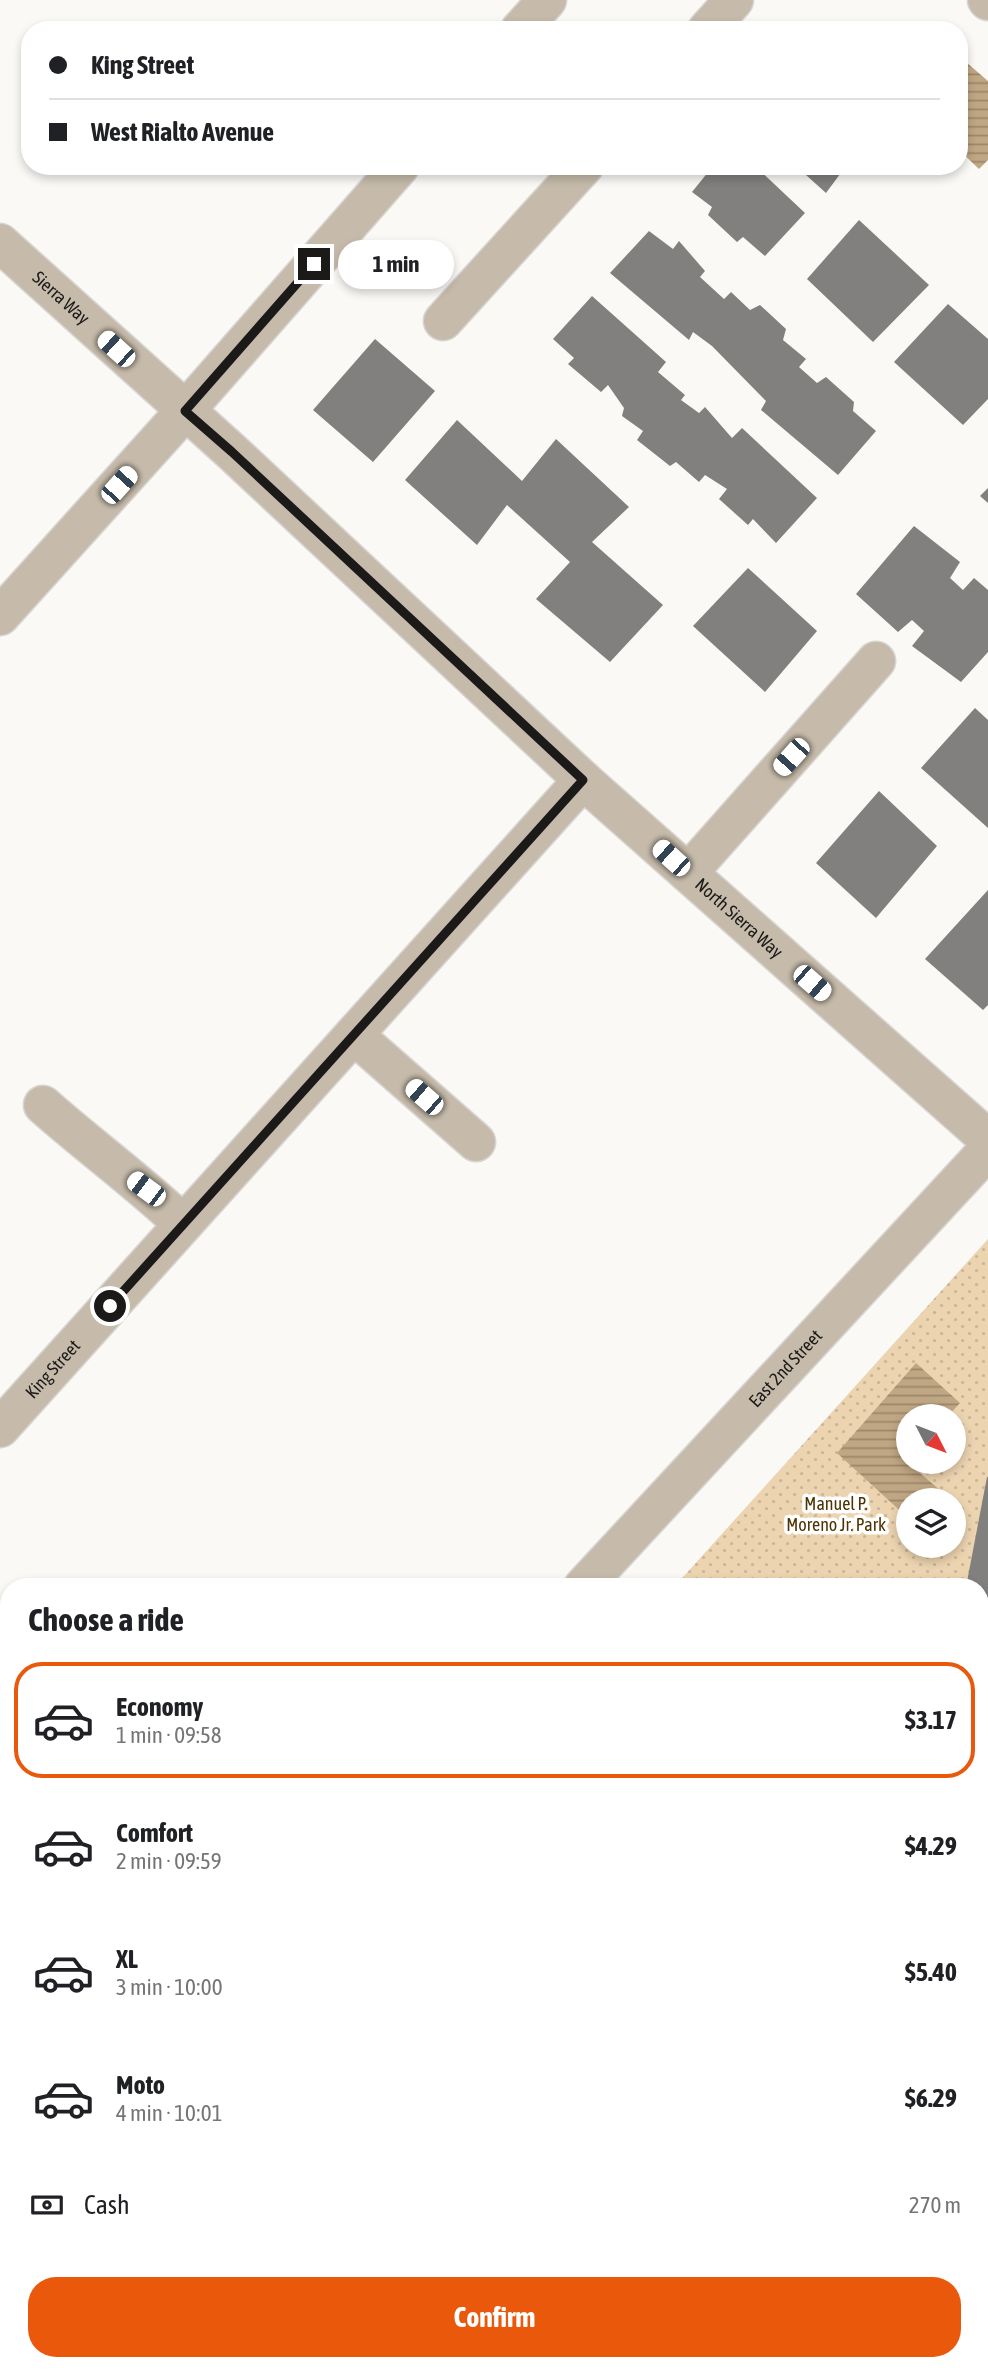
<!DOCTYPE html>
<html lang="en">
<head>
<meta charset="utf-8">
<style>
	:root { --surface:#fff; --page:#f2f2f2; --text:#202124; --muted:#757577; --line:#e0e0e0; --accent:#ea580c }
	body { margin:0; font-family:"Asap Condensed",sans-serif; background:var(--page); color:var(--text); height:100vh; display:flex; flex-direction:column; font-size:26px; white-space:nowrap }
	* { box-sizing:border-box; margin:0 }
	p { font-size:23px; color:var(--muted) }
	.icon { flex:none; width:38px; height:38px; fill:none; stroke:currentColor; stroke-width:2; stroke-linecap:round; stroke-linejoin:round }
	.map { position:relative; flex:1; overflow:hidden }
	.panel { position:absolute; left:0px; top:1578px; width:989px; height:793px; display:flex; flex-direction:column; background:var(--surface); border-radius:28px 28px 0 0; box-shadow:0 4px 10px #0003 }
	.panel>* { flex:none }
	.top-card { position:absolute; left:21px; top:21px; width:947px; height:154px; border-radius:28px; box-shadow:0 4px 10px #0003; display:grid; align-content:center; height:154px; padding:0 28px; background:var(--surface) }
	.needle { width:46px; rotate:132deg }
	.buttons { position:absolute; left:896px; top:1404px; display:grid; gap:14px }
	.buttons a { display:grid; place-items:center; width:70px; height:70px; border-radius:50%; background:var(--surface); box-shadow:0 4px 10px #0003; font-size:35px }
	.end { position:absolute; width:32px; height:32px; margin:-16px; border:9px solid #1b1a19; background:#fff; box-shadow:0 0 0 4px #fff }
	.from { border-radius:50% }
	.bubble { position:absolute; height:49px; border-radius:24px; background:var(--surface); box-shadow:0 4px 10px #0003; font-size:23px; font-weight:700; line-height:49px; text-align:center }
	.car { position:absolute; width:21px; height:42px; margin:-21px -10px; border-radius:9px; box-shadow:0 0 5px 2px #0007; background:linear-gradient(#fff 24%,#345 0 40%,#fff 0 76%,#345 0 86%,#fff 0) }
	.top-card b { display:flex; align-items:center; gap:24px; height:66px; font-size:26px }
	.top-card b+b { border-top:2px solid var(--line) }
	.top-card i { width:18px; height:18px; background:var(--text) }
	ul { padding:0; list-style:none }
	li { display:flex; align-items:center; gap:21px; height:116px; margin:0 14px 10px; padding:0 14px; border:4px solid transparent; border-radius:28px }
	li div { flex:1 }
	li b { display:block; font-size:26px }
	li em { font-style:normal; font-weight:700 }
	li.active { border-color:var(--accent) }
	li>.icon { width:63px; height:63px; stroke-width:1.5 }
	h2 { padding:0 28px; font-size:32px; line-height:84px }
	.pay { display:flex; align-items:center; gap:18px; height:77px; padding:0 28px; font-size:26px }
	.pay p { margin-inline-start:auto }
	.primary-button { display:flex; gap:14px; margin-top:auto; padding:14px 28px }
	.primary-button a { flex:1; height:80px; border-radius:28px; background:var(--accent); color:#fff; font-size:28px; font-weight:700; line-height:80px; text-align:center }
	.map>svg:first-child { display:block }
	.park { fill:url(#park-dots); fill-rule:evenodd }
	.water { fill:url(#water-rules) }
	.building { fill:#82807e }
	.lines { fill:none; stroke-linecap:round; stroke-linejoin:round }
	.minor-casing { stroke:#d7d5d3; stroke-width:41 }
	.minor { stroke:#c6bbaa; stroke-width:38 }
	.route { stroke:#1b1a19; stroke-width:9 }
	.labels { text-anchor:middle; stroke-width:7; stroke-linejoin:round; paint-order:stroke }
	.street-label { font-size:18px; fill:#1b1a19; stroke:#fff }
	.park-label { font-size:18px; fill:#4d3302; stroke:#fff }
</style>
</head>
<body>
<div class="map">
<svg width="988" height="2370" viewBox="0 0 988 2370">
	<defs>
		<pattern id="park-dots" width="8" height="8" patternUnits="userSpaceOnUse" patternTransform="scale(1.75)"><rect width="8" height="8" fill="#ecd4b0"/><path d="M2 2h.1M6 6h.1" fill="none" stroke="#cab597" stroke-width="1.8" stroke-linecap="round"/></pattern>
		<pattern id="water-rules" width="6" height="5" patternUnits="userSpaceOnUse" patternTransform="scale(1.75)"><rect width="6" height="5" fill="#c0a783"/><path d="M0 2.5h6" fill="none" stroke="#9b876a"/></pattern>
	</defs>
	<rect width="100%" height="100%" fill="#fbf9f6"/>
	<path class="park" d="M988 1239V1972L980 1965V1587H674ZM908 1416H954V1461H908ZM908 1500H954V1545H908Z"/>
	<g class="water">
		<polygon points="959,56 988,81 988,160 979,169 959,150"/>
		<polygon points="916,1363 960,1403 948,1416 908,1416 906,1461 941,1491 934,1500 908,1500 908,1518 837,1453"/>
	</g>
	<g class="building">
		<polygon points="713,166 755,166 805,213 765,256 743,237 737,242 708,215 712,207 692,192"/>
		<polygon points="807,166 846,166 826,193 806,175 809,168"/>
		<polygon points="859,220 929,285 873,342 807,279"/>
		<polygon points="649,231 673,249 679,241 705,271 700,277 724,299 731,292 750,310 760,305 786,329 783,340 806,359 799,367 817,383 826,377 854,402 853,411 876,431 838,475 761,410 766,401 712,346 693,332 689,340 610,273"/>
		<polygon points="592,296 666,362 658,372 685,395 681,400 699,413 705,407 732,438 742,428 817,498 776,543 753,519 748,525 719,499 727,489 705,475 699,482 676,462 670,466 637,440 643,431 622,416 624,408 608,385 601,392 568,364 574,358 553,339"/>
		<polygon points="948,304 988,339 988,399 963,425 894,362"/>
		<polygon points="375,339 435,391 373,462 313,410"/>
		<polygon points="457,420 522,481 556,439 629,507 592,542 663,605 610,662 536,599 570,562 507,505 477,545 405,480"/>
		<polygon points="988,488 988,503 980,496"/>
		<polygon points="914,526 960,562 950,578 963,590 974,578 988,590 988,652 961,682 912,646 924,631 912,620 898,632 856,594"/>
		<polygon points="748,568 817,631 765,692 693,626"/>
		<polygon points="975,708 988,720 988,828 921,768"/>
		<polygon points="879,791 937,846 876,918 816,863"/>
		<polygon points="988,890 988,1005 983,1010 925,959"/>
		<polygon points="987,1477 988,1477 988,1669 980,1668 980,1587 966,1587"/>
	</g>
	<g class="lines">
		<g class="minor-casing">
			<g id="minor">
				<polyline points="987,0 988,1"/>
				<polyline points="520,30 547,0"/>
				<polyline points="707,30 734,0"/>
				<path id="s1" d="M0 243 232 452 583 780 988 1139"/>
				<polyline points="443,321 584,166"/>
				<polyline points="0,616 185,411 400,166"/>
				<polyline points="688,873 876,661"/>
				<polyline points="354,1035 476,1142"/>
				<path d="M43 1105C89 1146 139 1182 183 1224"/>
				<path id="s2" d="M0 1428 583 780"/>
				<path id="s3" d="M583 1587 988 1150"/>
				<polyline points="980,1861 988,1868"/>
				<polyline points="980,2027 988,2034"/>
				<polyline points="0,2232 9,2223"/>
				<polyline points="0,2352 9,2360"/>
				<polyline points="626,2370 632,2362"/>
			</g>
		</g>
		<use href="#minor" class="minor"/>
	</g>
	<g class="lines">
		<polyline class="route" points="110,1306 583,780 232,452 185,411 314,264"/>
	</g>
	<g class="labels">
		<g class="street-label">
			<text dy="6" stroke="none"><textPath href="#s1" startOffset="82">Sierra Way</textPath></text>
			<text dy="6" stroke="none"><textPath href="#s1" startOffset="1001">North Sierra Way</textPath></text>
			<text dy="6" stroke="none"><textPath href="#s2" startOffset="79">King Street</textPath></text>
			<text dy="6" stroke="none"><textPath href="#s3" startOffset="298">East 2nd Street</textPath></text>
		</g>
		<g class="park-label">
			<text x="836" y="1510">Manuel P.<tspan x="836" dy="21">Moreno Jr. Park</tspan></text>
		</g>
	</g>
</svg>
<div class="buttons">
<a><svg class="needle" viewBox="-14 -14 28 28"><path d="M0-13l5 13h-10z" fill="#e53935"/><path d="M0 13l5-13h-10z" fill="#757577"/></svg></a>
<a><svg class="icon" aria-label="layers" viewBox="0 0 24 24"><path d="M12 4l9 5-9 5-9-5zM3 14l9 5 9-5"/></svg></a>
</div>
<i class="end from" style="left:110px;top:1306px"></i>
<i class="end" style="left:314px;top:264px"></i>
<div class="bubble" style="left:338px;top:240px;width:116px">1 min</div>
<i class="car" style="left:116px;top:349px;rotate:312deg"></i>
<i class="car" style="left:119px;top:485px;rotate:42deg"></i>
<i class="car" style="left:791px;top:757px;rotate:222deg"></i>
<i class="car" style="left:671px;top:858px;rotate:312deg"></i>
<i class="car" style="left:812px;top:983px;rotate:131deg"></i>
<i class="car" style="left:424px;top:1097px;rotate:311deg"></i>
<i class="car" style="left:146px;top:1189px;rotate:307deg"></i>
<div class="top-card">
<b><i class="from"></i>King Street</b>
<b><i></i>West Rialto Avenue</b>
</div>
<section class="panel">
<h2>Choose a ride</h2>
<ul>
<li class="active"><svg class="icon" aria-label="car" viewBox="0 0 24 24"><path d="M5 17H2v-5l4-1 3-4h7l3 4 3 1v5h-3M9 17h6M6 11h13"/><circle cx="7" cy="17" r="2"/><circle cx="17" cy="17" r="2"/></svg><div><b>Economy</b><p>1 min · 09:58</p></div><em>$3.17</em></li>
<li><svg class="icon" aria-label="car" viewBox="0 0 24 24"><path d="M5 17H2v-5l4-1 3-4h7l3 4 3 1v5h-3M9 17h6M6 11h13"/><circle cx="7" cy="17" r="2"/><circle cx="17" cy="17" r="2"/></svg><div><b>Comfort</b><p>2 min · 09:59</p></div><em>$4.29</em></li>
<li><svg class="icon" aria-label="car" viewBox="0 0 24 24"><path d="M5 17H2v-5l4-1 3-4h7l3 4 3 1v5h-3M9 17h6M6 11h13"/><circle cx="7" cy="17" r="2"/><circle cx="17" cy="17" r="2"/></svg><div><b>XL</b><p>3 min · 10:00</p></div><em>$5.40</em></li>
<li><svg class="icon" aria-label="car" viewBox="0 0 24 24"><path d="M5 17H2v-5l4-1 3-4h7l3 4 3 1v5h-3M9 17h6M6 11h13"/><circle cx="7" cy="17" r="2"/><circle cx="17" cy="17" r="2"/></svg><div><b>Moto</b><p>4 min · 10:01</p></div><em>$6.29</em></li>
</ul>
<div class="pay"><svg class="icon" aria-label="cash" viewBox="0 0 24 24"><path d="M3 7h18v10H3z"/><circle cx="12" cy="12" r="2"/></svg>Cash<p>270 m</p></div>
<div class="primary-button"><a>Confirm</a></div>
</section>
</div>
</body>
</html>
